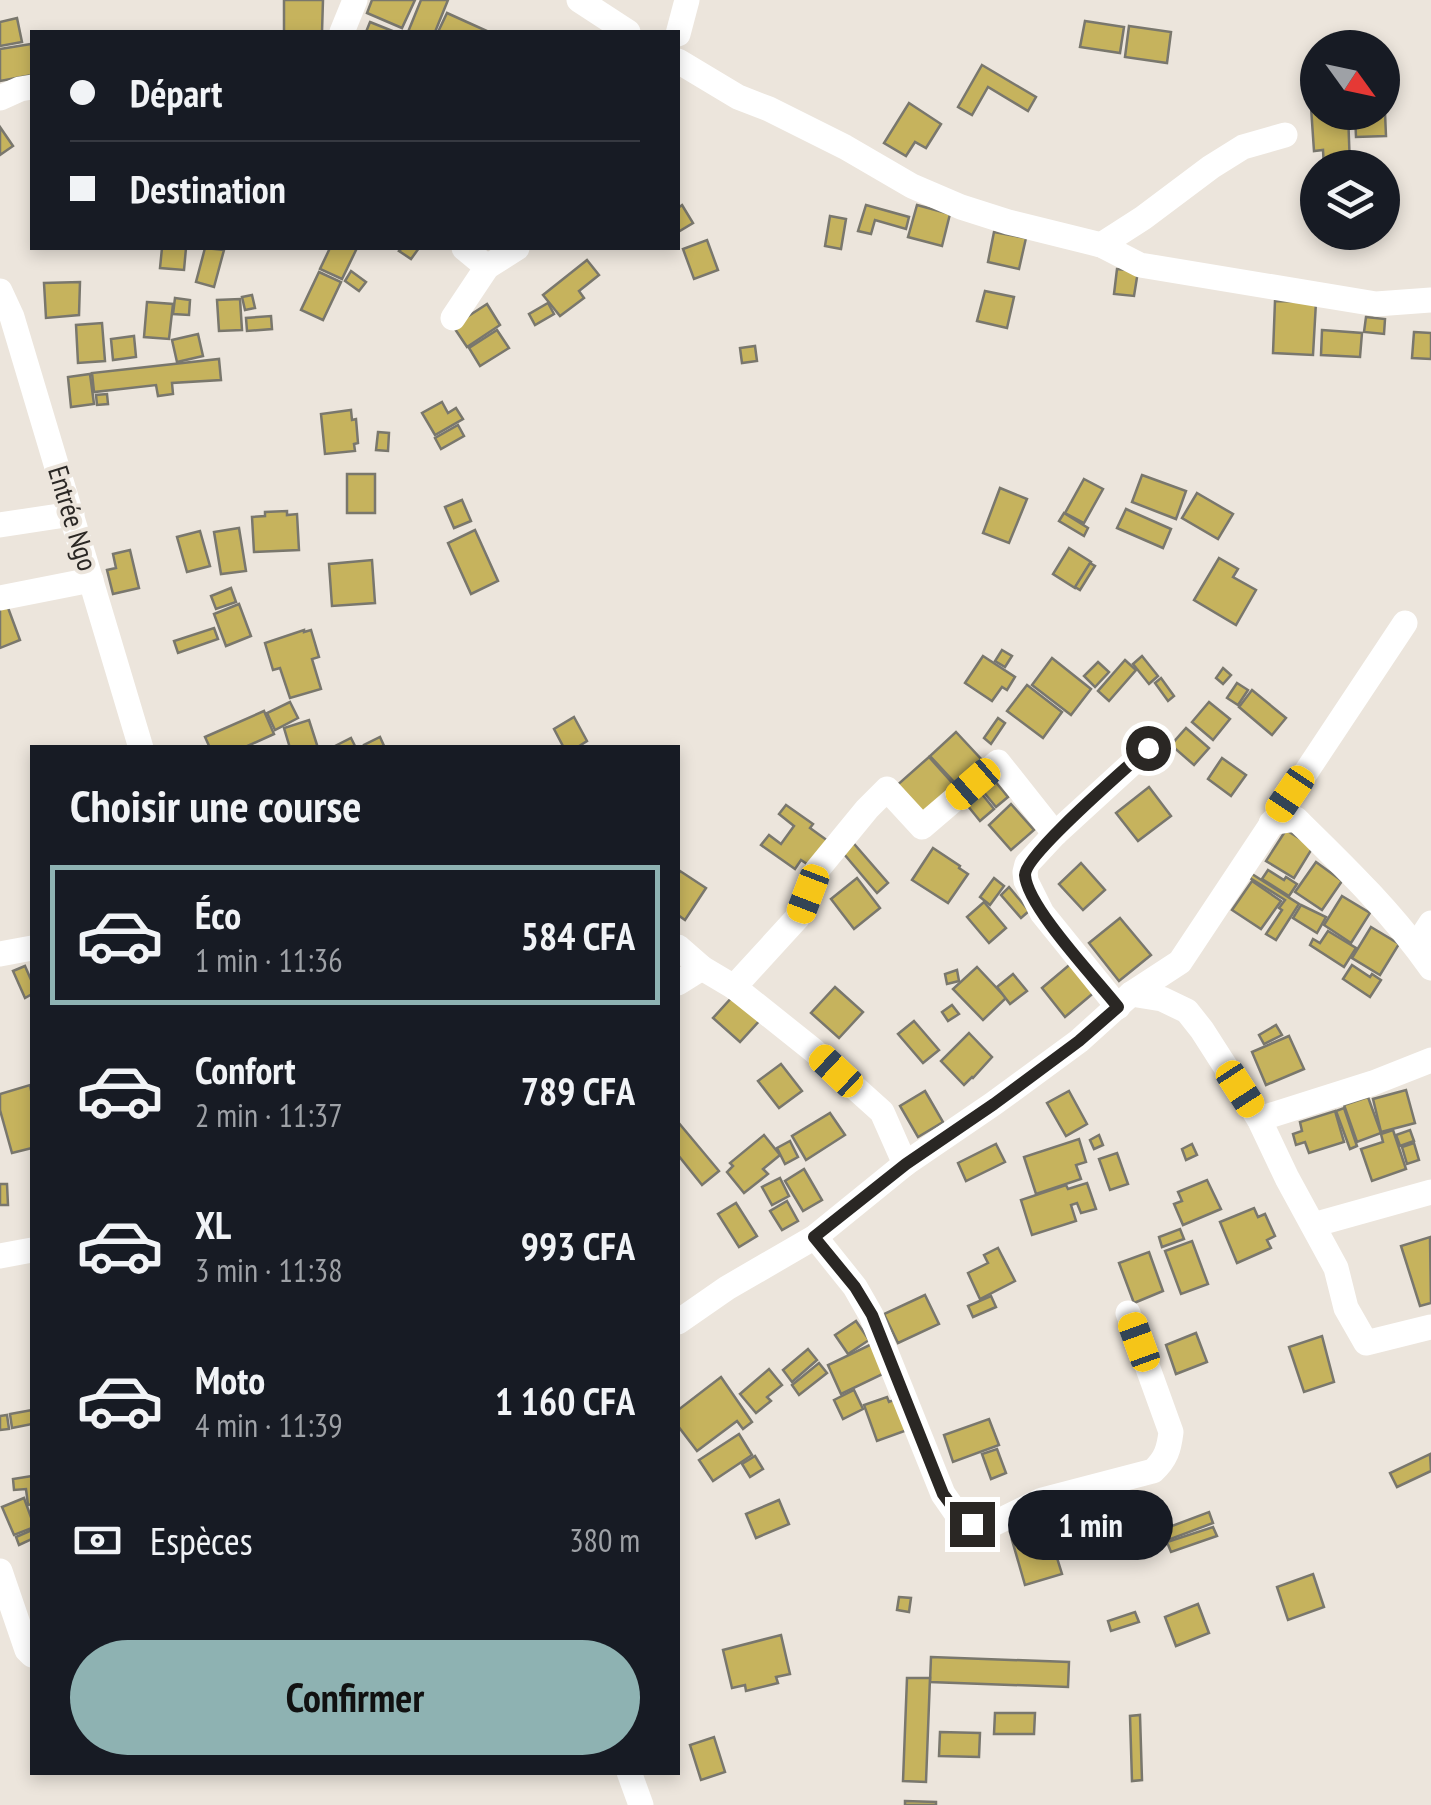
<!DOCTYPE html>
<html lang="fr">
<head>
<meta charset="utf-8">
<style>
	:root { --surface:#171b24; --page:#20242c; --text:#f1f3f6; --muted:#9ea1a6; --line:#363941; --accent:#8eb2b2 }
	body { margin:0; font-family:"PT Sans Narrow",sans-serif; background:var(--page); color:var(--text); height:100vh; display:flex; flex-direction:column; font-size:38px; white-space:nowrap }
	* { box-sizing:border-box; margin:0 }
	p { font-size:32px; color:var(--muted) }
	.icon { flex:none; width:55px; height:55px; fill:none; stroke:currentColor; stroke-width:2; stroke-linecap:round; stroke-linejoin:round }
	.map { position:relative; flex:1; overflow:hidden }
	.drawer { position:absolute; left:30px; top:745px; width:650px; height:1030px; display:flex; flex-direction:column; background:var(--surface); border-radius:0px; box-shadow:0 5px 15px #0003 }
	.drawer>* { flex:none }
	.guide { position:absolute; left:30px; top:30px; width:650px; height:220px; border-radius:0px; box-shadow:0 5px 15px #0003; display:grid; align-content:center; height:220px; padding:0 40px; background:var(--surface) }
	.needle { width:65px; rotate:123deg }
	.tools { position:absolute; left:1300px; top:30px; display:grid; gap:20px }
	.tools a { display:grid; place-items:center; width:100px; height:100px; border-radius:50%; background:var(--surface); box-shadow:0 5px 15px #0003; font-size:50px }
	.end { position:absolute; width:45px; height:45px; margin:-22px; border:12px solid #2a2724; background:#fff; box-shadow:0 0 0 5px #fff }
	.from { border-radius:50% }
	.bubble { position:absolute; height:70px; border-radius:35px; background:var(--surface); box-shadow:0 5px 15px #0003; font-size:32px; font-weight:700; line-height:70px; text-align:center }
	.car { position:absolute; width:30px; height:60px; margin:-30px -15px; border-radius:12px; box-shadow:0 0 8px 2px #0007; background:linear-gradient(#f5c518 24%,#345 0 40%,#f5c518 0 76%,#345 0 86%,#f5c518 0) }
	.guide b { display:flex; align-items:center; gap:35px; height:95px; font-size:38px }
	.guide b+b { border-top:2px solid var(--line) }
	.guide i { width:25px; height:25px; background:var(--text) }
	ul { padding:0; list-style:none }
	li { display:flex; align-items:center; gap:30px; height:140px; margin:0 20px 15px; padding:0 20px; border:5px solid transparent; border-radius:0px }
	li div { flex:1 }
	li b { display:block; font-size:38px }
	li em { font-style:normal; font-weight:700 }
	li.on { border-color:var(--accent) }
	li>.icon { width:90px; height:90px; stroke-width:1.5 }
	h2 { padding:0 40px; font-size:45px; line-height:120px }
	.pay { display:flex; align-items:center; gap:25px; height:110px; padding:0 40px; font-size:38px }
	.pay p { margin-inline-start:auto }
	.primary-button { display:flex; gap:20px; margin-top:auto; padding:20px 40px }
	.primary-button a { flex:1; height:115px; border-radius:60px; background:var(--accent); color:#111; font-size:40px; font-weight:700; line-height:115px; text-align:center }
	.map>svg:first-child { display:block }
	.building { fill:#c6b35d; stroke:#79776d; stroke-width:2.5 }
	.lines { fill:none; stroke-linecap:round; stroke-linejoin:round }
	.minor { stroke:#fff; stroke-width:25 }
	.route { stroke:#2a2724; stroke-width:12 }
	.labels { text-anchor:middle; stroke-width:8; stroke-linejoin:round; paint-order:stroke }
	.street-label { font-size:28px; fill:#2a2724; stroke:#ece5dc }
</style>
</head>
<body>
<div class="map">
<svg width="1431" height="1805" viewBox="0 0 1431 1805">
	<rect width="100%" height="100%" fill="#ece5dc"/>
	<g class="building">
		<polygon points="284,0 323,0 322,32 284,32"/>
		<polygon points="372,0 415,0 402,28 367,13"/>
		<polygon points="421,0 448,0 435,32 408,32"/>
		<polygon points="447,13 489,32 438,32"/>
		<polygon points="17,18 22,42 0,46 0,22"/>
		<polygon points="1085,21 1124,27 1120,53 1080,47"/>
		<polygon points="370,22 395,32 366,32"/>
		<polygon points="1129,26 1171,32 1167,63 1125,57"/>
		<polygon points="31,44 32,75 0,81 0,49"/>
		<polygon points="982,65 1036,97 1028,111 988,87 972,115 958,107"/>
		<polygon points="1384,89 1386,136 1356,137 1355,112 1382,112"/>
		<polygon points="1310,92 1318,92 1318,112 1348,112 1350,168 1324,168 1323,150 1314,151"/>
		<polygon points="909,103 941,124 926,148 915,142 906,156 884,143"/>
		<polygon points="0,127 13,146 0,155"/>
		<polygon points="682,205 693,223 678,232 678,208"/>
		<polygon points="866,205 909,217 906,229 875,220 871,234 858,231"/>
		<polygon points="917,205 950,214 942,246 908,237"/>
		<polygon points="830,216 846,219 841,249 825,246"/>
		<polygon points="994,232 1026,238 1019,269 988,262"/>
		<polygon points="707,240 718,270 694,279 683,249"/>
		<polygon points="162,248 186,248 184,270 160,268"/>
		<polygon points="205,248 224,250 214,287 196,282"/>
		<polygon points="330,248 357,248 342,279 320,269"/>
		<polygon points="402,248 419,248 411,259 399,251"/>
		<polygon points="587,260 599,275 579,291 584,298 560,316 543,295"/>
		<polygon points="1117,269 1138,271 1134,296 1114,294"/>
		<polygon points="351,271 366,282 359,291 345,281"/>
		<polygon points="319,272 341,282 323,320 301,310"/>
		<polygon points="80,282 79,315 46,318 44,283"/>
		<polygon points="985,291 1014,297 1007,328 977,321"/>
		<polygon points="252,295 255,308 245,310 242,297"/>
		<polygon points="175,298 190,300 189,315 173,314"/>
		<polygon points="240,299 242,330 219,331 217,300"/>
		<polygon points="1275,301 1316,302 1313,355 1273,353"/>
		<polygon points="147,302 173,304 169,339 144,337"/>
		<polygon points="548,303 554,314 535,325 529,314"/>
		<polygon points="487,304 500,325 467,347 453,326"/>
		<polygon points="271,316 272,329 247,331 246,318"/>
		<polygon points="1366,317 1385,319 1384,334 1364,332"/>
		<polygon points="102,323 105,361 78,363 76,325"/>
		<polygon points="497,330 509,348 480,366 469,348"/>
		<polygon points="1322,330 1362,333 1360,357 1321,355"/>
		<polygon points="1414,332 1431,333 1431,359 1412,358"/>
		<polygon points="198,334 203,356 177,362 172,340"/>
		<polygon points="134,336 136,357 113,360 111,339"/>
		<polygon points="755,346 757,361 742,363 740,348"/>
		<polygon points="219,359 221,380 172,383 173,394 158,396 156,385 94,392 92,373"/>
		<polygon points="90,374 94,404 71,407 68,377"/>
		<polygon points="107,394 108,404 97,405 96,395"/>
		<polygon points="442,402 448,413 456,408 463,419 435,435 422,413"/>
		<polygon points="351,410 352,420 356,419 358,443 354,444 355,451 325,454 321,414"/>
		<polygon points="458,425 464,436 441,449 435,438"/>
		<polygon points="378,432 389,433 388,451 376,450"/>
		<rect x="347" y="474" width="28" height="39"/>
		<polygon points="1142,475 1186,491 1176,519 1132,502"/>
		<polygon points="1084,479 1103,489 1084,523 1065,513"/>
		<polygon points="1000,488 1027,499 1009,543 983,533"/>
		<polygon points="1197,493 1233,514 1218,539 1182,518"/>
		<polygon points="462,500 471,521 454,528 445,507"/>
		<polygon points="1126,509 1171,529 1163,548 1117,528"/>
		<polygon points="287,511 287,515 297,514 299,550 254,552 252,517 265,516 265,512"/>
		<polygon points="1064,513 1088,528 1084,536 1059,521"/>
		<polygon points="239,528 246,571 221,574 214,532"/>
		<polygon points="475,530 498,581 471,594 448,543"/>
		<polygon points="200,531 210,566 187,572 177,537"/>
		<polygon points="1069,548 1091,562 1075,588 1053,574"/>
		<polygon points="130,550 139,588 113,594 107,570 116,568 113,554"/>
		<polygon points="1219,558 1238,569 1233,577 1256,590 1236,625 1194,600"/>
		<polygon points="372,560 375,603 332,606 329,564"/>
		<polygon points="1090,563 1095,566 1080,590 1075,587"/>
		<polygon points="231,588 236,602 216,609 211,596"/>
		<polygon points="239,604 251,636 226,646 214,614"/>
		<polygon points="7,605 20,640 0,648 0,608"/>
		<polygon points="214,628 218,639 178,653 174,641"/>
		<polygon points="304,630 304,632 311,630 319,657 312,659 321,689 290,698 280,668 273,670 265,643"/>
		<polygon points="1002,650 1012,656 1005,667 995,661"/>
		<polygon points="983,656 1015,677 1007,690 1002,687 992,701 965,683"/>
		<polygon points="1142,656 1158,676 1149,684 1133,664"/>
		<polygon points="1052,658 1091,689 1071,715 1032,685"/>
		<polygon points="1125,660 1136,670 1109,701 1098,691"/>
		<polygon points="1098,662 1109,672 1095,687 1084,676"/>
		<polygon points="1223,668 1231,675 1223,684 1216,678"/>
		<polygon points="1161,678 1174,696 1168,701 1155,683"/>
		<polygon points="1237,683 1248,690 1238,705 1227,698"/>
		<polygon points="1027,685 1062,712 1043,738 1007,711"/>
		<polygon points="1252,690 1286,718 1272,735 1239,707"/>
		<polygon points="290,702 298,718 275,730 267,713"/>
		<polygon points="1209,702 1230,719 1213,740 1192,722"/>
		<polygon points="264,711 274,734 243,748 210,748 205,737"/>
		<polygon points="574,717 587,741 576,748 564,748 554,729"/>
		<polygon points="998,718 1005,723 991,744 984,738"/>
		<polygon points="309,720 318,748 290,748 284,728"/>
		<polygon points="1186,728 1209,748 1194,765 1171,745"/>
		<polygon points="956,732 982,760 956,784 930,756"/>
		<polygon points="380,737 385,748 365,748 364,745"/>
		<polygon points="351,738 356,748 331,748"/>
		<polygon points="929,757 955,786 920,816 895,787"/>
		<polygon points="1222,758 1246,775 1231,796 1208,779"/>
		<polygon points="994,780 1008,797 996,807 982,790"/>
		<polygon points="1149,787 1171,816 1138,841 1116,813"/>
		<polygon points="977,788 994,809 980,821 963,800"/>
		<polygon points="1011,804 1034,830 1011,850 989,825"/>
		<polygon points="786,805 813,824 810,828 828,841 810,866 801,860 795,869 761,845 769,835 781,844 794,826 779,814"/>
		<polygon points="1286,830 1313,847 1294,878 1266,861"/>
		<polygon points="849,838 888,883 877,893 838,847"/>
		<polygon points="933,848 960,866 959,868 968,874 948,903 912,880"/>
		<polygon points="1316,862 1342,881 1322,910 1295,892"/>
		<polygon points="1081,863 1105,890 1083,910 1059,884"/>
		<polygon points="1268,870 1284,880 1286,877 1297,884 1289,896 1262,879"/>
		<polygon points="680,871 706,888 685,920 678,915 678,875"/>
		<polygon points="1252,874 1299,904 1276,940 1266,934 1282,910 1279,908 1285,900 1250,878"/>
		<polygon points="857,878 880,908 854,929 831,899"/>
		<polygon points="994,878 1004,886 990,905 980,897"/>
		<polygon points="1252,881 1281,901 1261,929 1232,910"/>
		<polygon points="1009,887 1029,911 1021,918 1001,895"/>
		<polygon points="1342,896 1370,913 1351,943 1324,925"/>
		<polygon points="984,902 1006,928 989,943 967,917"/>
		<polygon points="1301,905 1326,917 1317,933 1293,918"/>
		<polygon points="1120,918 1151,955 1119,981 1089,943"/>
		<polygon points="1371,927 1399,944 1380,975 1352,958"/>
		<polygon points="1328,931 1356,948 1344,967 1310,945 1313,939 1320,943"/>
		<polygon points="1074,961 1097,990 1065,1017 1042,988"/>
		<polygon points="1352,965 1370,977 1372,974 1381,980 1370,997 1343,979"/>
		<polygon points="25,966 32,982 32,994 25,998 13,971"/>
		<polygon points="977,967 1006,998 983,1020 953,989"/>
		<polygon points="957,970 959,981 947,984 945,974"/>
		<polygon points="1013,974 1027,991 1010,1004 997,987"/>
		<polygon points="835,987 863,1012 839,1038 811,1013"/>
		<polygon points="734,995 761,1019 740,1042 713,1018"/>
		<polygon points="952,1005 959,1014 948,1021 942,1012"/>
		<polygon points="914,1021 939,1050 923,1063 898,1034"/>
		<polygon points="1276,1025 1282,1035 1264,1044 1259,1035"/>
		<polygon points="969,1033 992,1057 973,1078 972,1077 964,1085 941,1061"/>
		<polygon points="1289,1036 1304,1069 1266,1085 1252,1052"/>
		<polygon points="781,1064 802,1091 779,1108 758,1081"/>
		<polygon points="30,1085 32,1095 32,1148 12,1153 0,1110 0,1094"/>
		<polygon points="1406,1090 1415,1123 1381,1132 1373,1099"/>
		<polygon points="925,1091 943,1122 918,1137 900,1106"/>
		<polygon points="1069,1091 1087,1124 1066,1136 1047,1103"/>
		<polygon points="1368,1097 1381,1133 1357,1142 1344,1105"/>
		<polygon points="1344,1108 1357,1146 1350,1149 1336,1111"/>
		<polygon points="1335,1111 1344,1142 1309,1153 1305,1142 1296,1145 1293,1134 1302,1131 1300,1122"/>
		<polygon points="830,1113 845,1135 806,1160 792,1136"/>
		<polygon points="678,1122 719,1171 702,1185 678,1155"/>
		<polygon points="1393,1130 1406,1169 1372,1181 1361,1149 1383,1142 1381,1134"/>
		<polygon points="1410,1130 1414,1141 1400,1146 1396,1135"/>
		<polygon points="764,1135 780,1155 763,1169 768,1174 744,1193 727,1172 733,1166 730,1163"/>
		<polygon points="1099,1135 1103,1145 1094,1149 1090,1140"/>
		<polygon points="1079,1139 1086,1162 1076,1165 1081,1179 1036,1194 1024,1157"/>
		<polygon points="790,1141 798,1157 785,1164 777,1148"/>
		<polygon points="1414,1143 1419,1160 1407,1164 1402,1147"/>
		<polygon points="996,1144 1005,1162 966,1181 958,1163"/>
		<polygon points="1192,1144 1197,1155 1186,1160 1182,1149"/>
		<polygon points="1117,1153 1128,1184 1110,1190 1099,1159"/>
		<polygon points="804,1169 822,1200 803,1211 785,1181"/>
		<polygon points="780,1178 789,1196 772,1205 762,1187"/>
		<polygon points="1207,1180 1221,1209 1183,1225 1174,1204 1182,1201 1178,1192"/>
		<polygon points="1087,1183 1096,1209 1081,1213 1077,1203 1071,1205 1076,1221 1032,1235 1021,1200 1066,1185 1068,1189"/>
		<polygon points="0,1184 7,1184 8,1205 0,1205"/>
		<polygon points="787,1201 798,1221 782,1230 770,1211"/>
		<polygon points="736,1203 757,1236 739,1247 718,1214"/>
		<polygon points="1254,1208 1258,1217 1265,1214 1275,1236 1267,1240 1271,1248 1237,1263 1220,1222"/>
		<polygon points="1180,1229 1184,1239 1162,1247 1159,1237"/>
		<polygon points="1430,1237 1431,1303 1420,1306 1401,1246"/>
		<polygon points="1192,1241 1208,1284 1181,1294 1165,1251"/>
		<polygon points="998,1248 1015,1281 980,1299 968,1273 988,1263 984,1255"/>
		<polygon points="1149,1252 1163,1291 1134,1303 1119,1263"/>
		<polygon points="925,1295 939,1324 898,1343 884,1314"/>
		<polygon points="991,1296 996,1307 973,1317 968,1306"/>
		<polygon points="856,1321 869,1340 848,1354 835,1335"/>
		<polygon points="1196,1333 1207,1362 1176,1374 1166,1345"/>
		<polygon points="1322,1336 1334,1382 1304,1392 1289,1347"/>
		<polygon points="874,1343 887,1372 841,1394 828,1365"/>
		<polygon points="808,1349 817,1360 792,1382 783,1370"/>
		<polygon points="819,1363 827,1373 799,1395 792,1385"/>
		<polygon points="769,1369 782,1385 767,1397 771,1401 756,1413 740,1394"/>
		<polygon points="721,1377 752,1422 743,1429 737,1421 697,1451 678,1426 678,1410"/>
		<polygon points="854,1390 863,1409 843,1419 834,1400"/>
		<polygon points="887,1397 889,1402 899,1398 910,1429 877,1441 864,1405"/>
		<polygon points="32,1410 32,1424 12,1428 10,1414"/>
		<polygon points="7,1415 9,1429 0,1430 0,1416"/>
		<polygon points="989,1419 999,1445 953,1462 944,1435"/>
		<polygon points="739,1434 752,1455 713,1481 699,1460"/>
		<polygon points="997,1449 1006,1473 991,1479 982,1454"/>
		<polygon points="1430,1454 1431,1471 1397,1487 1390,1473"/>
		<polygon points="755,1456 763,1469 750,1477 742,1464"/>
		<polygon points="32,1476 32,1512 32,1504 28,1505 26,1489 14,1490 13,1479"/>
		<polygon points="1123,1493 1132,1535 1105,1542 1095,1499"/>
		<polygon points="24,1498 32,1520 32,1528 14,1535 2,1507"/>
		<polygon points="779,1500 789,1524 756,1538 746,1514"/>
		<polygon points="1209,1512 1213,1523 1168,1540 1164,1529"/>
		<polygon points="1213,1527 1217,1536 1171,1552 1167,1542"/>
		<polygon points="1048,1529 1062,1574 1025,1585 1012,1540"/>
		<polygon points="32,1530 32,1539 19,1545 16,1537"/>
		<polygon points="1313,1574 1324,1607 1288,1620 1277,1587"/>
		<polygon points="899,1597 911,1598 909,1612 897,1610"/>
		<polygon points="1198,1604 1209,1633 1176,1646 1165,1617"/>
		<polygon points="1135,1612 1139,1622 1111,1631 1108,1621"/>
		<polygon points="781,1635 790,1674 776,1677 778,1683 746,1691 745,1685 732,1688 723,1650"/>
		<polygon points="931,1657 1069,1662 1068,1687 930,1682"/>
		<polygon points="907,1678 930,1678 926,1782 903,1781"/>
		<polygon points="995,1713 1035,1713 1034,1734 994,1734"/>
		<polygon points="1140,1715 1142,1780 1132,1781 1130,1716"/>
		<polygon points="940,1732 980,1733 979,1757 939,1756"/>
		<polygon points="714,1737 725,1772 701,1780 690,1745"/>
		<polygon points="905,1801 936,1802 936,1805 905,1805"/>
	</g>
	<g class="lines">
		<g class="minor">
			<polyline points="579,0 628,32"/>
			<polyline points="342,32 355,0"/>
			<polyline points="678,34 687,0"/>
			<polyline points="678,61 738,97 769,109 845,147 912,186 961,207 1008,222 1101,245 1140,265 1376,304 1431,300"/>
			<polyline points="0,98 20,89 32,87"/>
			<polyline points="1101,245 1143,218 1211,167 1243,147 1285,135"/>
			<polyline points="464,248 487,267"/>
			<polyline points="0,291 12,317 141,748"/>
			<polyline points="453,318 487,267 517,248"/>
			<polyline points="0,525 72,514"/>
			<polyline points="0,598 91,580"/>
			<path d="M1271 823 1296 819C1343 865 1393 913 1431 968"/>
			<polyline points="1416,946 1431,923"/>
			<polyline points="678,947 702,968 734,987 813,1050 882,1112 905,1164"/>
			<polyline points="0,954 32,948"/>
			<polyline points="678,983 702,968"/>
			<polyline points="734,987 798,917 817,870 867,809 887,789 922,827 998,762 1055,834"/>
			<polyline points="1131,994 1162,999 1187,1011 1202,1030 1259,1119 1287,1178 1336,1268 1346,1308 1366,1343 1431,1327"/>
			<polyline points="1118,1007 1042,913 1026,881 1025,872 1027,864 1055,834 1149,748"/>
			<polyline points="1259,1119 1373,1083 1431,1060"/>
			<polyline points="1313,1225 1431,1192"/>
			<path d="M815 1237 855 1287 871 1315 943 1494 959 1517 972 1524 991 1525 1042 1500 1153 1471C1166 1459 1169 1449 1171 1432L1128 1313"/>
			<polyline points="0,1256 32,1250"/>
			<polyline points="678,1322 727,1288 815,1237 905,1164 993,1104 1079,1041 1131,994 1180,962 1405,623"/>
			<polyline points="0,1571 27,1650 32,1655"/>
			<polyline points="629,1772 641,1805"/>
		</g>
	</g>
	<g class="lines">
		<path class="route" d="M972 1524 960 1517 943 1494 872 1315 855 1287 814 1237 906 1164 994 1104 1079 1041 1118 1007C1097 980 1027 907 1025 875 1025 854 1128 767 1148 748"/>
	</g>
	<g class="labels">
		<g class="street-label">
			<text transform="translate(73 518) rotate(73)" y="10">Entrée Ngo</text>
		</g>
	</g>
</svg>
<div class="tools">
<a><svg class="needle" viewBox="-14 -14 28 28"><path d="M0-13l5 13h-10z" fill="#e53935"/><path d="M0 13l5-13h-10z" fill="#9ea1a6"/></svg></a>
<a><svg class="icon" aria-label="layers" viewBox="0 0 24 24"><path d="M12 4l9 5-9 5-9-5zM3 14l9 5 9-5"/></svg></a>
</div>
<i class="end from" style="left:1148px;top:748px"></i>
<i class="end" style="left:972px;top:1524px"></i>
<div class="bubble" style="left:1008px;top:1490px;width:165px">1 min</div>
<i class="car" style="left:973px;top:784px;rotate:229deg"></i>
<i class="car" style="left:1290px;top:794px;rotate:214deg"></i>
<i class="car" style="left:808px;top:894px;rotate:201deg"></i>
<i class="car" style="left:836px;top:1071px;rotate:313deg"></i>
<i class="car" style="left:1240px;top:1089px;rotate:147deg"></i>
<i class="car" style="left:1139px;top:1342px;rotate:340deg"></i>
<div class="guide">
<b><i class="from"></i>Départ</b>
<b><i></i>Destination</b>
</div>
<section class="drawer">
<h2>Choisir une course</h2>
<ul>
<li class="on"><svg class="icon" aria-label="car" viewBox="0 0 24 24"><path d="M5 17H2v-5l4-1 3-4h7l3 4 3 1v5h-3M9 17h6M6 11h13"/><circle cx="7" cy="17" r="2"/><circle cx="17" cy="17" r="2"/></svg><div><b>Éco</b><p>1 min · 11:36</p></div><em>584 CFA</em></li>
<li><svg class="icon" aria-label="car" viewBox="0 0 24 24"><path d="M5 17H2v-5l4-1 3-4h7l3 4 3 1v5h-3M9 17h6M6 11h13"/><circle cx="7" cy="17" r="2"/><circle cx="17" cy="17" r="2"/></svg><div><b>Confort</b><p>2 min · 11:37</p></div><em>789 CFA</em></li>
<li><svg class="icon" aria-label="car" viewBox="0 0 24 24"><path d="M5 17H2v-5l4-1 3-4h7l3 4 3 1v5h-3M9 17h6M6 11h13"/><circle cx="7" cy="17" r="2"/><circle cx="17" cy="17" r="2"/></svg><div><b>XL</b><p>3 min · 11:38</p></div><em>993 CFA</em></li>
<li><svg class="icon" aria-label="car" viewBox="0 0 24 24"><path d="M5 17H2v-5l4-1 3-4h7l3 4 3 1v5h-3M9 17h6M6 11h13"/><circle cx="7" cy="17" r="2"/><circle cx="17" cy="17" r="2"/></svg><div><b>Moto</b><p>4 min · 11:39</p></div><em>1 160 CFA</em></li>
</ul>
<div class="pay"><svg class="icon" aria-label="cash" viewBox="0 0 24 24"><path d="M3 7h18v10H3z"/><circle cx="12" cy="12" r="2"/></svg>Espèces<p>380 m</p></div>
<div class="primary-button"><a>Confirmer</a></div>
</section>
</div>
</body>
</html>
